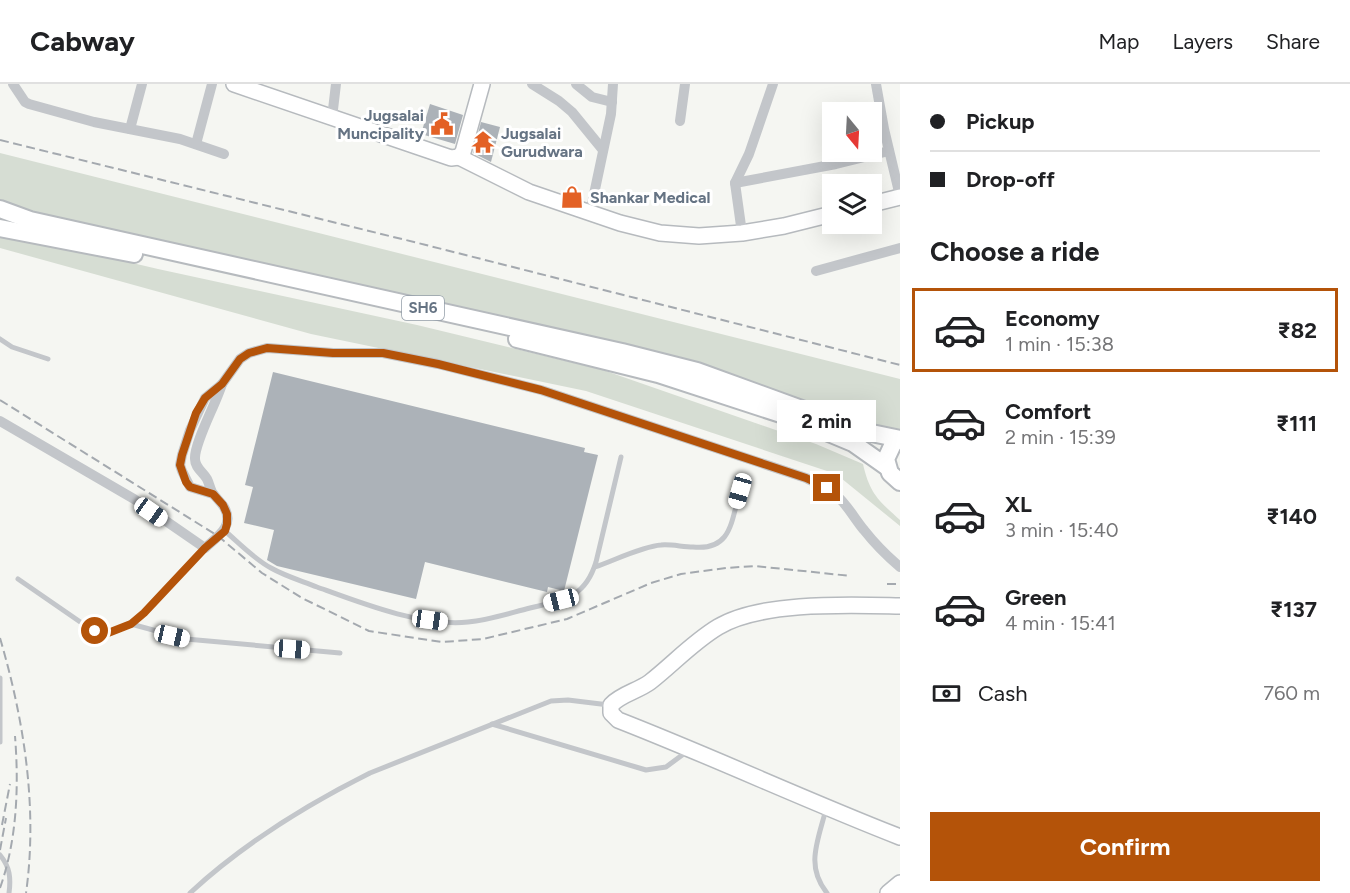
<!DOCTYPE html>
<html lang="en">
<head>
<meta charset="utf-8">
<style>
	:root { --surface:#fff; --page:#f2f2f2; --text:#202124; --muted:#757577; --line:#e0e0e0; --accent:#b45309 }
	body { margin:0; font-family:Figtree,sans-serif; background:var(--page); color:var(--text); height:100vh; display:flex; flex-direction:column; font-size:22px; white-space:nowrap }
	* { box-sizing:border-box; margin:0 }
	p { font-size:20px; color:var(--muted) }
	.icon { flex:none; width:33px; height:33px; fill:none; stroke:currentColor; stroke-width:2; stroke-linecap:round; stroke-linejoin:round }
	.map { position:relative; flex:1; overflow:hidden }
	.panel { display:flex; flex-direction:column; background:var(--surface); width:450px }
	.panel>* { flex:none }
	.banner { display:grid; align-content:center; height:132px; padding:0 30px; background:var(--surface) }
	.needle { width:39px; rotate:162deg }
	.tools { position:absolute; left:822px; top:18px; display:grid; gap:12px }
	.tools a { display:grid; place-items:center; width:60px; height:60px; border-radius:0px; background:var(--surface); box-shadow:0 6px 24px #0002; font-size:30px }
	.end { position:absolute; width:27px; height:27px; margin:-14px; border:8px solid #b45309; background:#fff; box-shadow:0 0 0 3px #fff }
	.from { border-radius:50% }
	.bubble { position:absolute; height:42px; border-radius:0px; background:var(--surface); box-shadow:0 6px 24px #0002; font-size:20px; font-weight:700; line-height:42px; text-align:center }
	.car { position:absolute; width:18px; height:36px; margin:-18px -9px; border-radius:8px; box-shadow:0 0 4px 2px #0007; background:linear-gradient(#fff 24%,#345 0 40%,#fff 0 76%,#345 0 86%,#fff 0) }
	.banner b { display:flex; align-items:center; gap:21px; height:57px; font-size:22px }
	.banner b+b { border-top:2px solid var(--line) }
	.banner i { width:15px; height:15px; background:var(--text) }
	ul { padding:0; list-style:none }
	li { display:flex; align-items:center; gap:18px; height:84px; margin:0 12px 9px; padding:0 18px; border:3px solid transparent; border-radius:0px }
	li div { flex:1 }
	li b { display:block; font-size:22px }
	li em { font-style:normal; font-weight:700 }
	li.on { border-color:var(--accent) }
	li>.icon { width:54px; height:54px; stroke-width:1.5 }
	h2 { padding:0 30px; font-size:27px; line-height:72px }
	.pay { display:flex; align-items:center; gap:15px; height:66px; padding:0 30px; font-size:22px }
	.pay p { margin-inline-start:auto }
	.action { display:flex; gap:12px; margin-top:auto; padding:12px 30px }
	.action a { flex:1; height:69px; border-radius:0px; background:var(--accent); color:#fff; font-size:24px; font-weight:700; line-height:69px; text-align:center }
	header { display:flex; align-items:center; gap:36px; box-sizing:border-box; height:84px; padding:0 30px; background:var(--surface); border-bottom:2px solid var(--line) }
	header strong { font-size:28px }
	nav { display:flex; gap:33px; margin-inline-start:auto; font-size:21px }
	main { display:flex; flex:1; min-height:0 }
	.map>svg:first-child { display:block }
	.green { fill:#d6ddd3 }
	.building { fill:#acb2b8 }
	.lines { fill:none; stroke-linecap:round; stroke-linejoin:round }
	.secondary-casing { stroke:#b6babe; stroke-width:18 }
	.primary-casing { stroke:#b6babe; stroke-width:20 }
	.lane { stroke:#c3c6ca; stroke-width:5 }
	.street { stroke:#c3c6ca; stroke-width:10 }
	.secondary { stroke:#fff; stroke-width:15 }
	.primary { stroke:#fff; stroke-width:16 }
	.rail { stroke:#a4a9af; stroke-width:2; stroke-dasharray:9 4.5; stroke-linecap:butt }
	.route { stroke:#b45309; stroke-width:8 }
	.labels { text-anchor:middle; stroke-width:6; stroke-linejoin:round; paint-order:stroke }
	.shield { fill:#fff; stroke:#939da8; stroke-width:1.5 }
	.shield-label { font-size:15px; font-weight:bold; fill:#657383 }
	.poi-label { font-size:16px; font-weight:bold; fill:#657383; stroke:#fff; text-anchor:start }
</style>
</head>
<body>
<header>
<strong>Cabway</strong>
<nav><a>Map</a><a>Layers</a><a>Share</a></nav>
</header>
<main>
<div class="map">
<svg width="900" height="809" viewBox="0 0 900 809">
	<rect width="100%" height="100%" fill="#f5f6f2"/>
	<g class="green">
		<polygon points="0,69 900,295 900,349 875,347 694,284 0,121"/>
		<path d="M0 148 158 185 417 241 603 286 816 360 863 380C870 410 878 416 900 436V442L836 390 586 307 311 250 0 164Z"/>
	</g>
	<g class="building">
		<polygon points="430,20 463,31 455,60 421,50"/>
		<polygon points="481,38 500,43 491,78 473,69"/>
		<polygon points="273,288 585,364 584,368 598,371 564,507 548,503 547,508 425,478 416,515 277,482 267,476 274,446 244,439 253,403 245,401"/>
	</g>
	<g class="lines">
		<g class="secondary-casing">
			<g id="secondary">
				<polyline points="234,0 451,74 459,73 463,68 482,0"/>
				<polyline points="459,73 529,108 620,139 660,149 699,152 742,149 784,142 832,130"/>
				<polyline points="872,120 900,113"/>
				<path d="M900 522C850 521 761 517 718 543 693 558 673 580 650 598 638 607 621 610 611 621V629L618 636C713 673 805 716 900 753"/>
				<polyline points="888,809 900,799"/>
			</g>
		</g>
		<g class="primary-casing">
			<g id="primary">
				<polyline points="0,125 30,136 622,268 697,287 862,347 900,355"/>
				<polyline points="0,144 134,170"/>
				<polyline points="517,255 658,290 793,334 853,359 887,383"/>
				<polyline points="900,355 893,360 886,375 890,389 900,398"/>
			</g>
		</g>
		<g class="lane">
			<polyline points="0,255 12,263 48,275"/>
			<path d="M225 447C239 459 254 475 271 484 285 492 302 497 317 503 361 519 422 543 468 538 489 536 510 529 530 524 564 516 585 514 596 478L621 373"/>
			<path d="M595 483C613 477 643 462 661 461 671 460 683 463 693 463 732 467 731 437 740 407"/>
			<path d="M18 495 89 544C120 561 147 526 166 505 179 492 192 478 205 464"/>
			<polyline points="131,540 186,555 340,569"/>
			<polyline points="0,594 0,658"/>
			<polyline points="492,640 646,686 666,683 689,666"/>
			<path d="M826 725C818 757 805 782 827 809"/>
			<path d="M0 771C10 783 11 794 9 809"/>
			<path d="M190 809C242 761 306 721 370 689L551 617 568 616 609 621"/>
		</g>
		<g class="street">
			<polyline points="13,0 25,18 29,20 94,38 180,55 224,70"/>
			<polyline points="532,0 559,17 572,28 603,66"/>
			<polyline points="576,0 592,13 612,18"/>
			<polyline points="876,0 884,45 900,112"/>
			<polyline points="332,34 336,0"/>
			<polyline points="680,37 685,0"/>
			<polyline points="130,45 142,0"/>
			<polyline points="196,60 212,0"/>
			<polyline points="735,99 836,80 889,67"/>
			<polyline points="590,129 611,30 613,0"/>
			<polyline points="742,149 735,99 749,70 773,0"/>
			<polyline points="816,187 900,164"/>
			<path d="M0 337 134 415 205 464C218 452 235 442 224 423 220 417 215 413 212 408 210 404 209 399 207 395 203 388 195 384 195 375 194 359 216 320 222 300"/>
			<path d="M213 410 190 403 182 387 180 381 182 371 190 346 205 314 222 300 240 275 249 269 267 264 333 269H383L438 280 541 306 806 394C816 399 826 403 835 410 847 420 854 434 864 446 875 460 887 472 900 483"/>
		</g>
		<use href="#secondary" class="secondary"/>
		<use href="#primary" class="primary"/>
		<g class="rail">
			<polyline points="0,56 426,161 900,281"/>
			<polyline points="0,316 218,452 262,489 302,514 369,547 442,558 483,555 567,535 651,499 681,490 726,484 755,482 851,492"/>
			<polyline points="887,500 900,500"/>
			<path d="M0 554C24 636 38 724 26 809"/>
			<polyline points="2,741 10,700"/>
			<polyline points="0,766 6,734"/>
			<path d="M0 804C17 756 19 703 15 652"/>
		</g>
	</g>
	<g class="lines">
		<polyline class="route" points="95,547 108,549 131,540 144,529 205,464 225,447 227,440 227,430 223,421 213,410 190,403 186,398 180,381 182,371 196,329 205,314 222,300 240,275 249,269 267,264 333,269 383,269 438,280 541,306 806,394 827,404"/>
	</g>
	<defs>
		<g id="civic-bare" transform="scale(1.8)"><path d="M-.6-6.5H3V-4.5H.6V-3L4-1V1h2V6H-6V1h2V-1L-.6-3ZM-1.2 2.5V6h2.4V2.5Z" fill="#e36125" stroke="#fff" stroke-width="2.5" paint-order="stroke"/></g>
		<g id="temple-bare" transform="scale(1.8)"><path d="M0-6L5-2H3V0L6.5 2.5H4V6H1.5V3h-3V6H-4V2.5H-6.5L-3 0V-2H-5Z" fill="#e36125" stroke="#fff" stroke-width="2.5" paint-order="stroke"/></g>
		<g id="shop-bare" transform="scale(1.8)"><path d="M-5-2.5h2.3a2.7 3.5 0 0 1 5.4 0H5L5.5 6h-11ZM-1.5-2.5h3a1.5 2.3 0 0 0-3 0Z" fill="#e36125" stroke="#fff" stroke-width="2.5" paint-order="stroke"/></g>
	</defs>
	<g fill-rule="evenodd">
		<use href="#civic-bare" x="442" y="40"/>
		<use href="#temple-bare" x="483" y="58"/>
		<use href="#shop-bare" x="572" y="113"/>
	</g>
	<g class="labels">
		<rect class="shield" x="402" y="212" width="42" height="24" rx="4.5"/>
		<g class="shield-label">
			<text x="423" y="229">SH6</text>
		</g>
		<g class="poi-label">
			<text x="424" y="37" text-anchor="end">Jugsalai<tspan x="424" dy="18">Muncipality</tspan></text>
			<text x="501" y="55">Jugsalai<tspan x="501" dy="18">Gurudwara</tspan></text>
			<text x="590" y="119">Shankar Medical</text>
		</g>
	</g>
</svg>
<div class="tools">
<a><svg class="needle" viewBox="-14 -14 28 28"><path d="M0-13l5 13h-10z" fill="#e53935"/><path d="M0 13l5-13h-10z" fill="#757577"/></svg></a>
<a><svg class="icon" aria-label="layers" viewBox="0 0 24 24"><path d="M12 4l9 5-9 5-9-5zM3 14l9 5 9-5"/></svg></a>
</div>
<i class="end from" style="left:95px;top:547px"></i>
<i class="end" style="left:827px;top:404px"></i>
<div class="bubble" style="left:777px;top:316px;width:99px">2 min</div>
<i class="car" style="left:740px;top:407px;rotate:196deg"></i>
<i class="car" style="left:151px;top:428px;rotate:125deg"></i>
<i class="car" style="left:561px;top:516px;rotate:256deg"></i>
<i class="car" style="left:430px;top:536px;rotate:98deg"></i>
<i class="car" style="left:172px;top:552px;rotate:103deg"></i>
<i class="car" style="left:292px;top:565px;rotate:94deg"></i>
</div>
<section class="panel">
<div class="banner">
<b><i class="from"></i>Pickup</b>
<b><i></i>Drop-off</b>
</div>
<h2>Choose a ride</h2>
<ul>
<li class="on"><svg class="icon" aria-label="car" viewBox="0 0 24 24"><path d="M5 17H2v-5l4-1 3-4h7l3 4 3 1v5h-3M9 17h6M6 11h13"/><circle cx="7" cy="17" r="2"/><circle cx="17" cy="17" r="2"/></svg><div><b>Economy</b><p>1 min · 15:38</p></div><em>₹82</em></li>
<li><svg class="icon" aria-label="car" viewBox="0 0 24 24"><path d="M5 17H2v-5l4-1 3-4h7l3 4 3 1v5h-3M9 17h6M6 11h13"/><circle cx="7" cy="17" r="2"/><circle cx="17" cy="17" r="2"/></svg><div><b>Comfort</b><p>2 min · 15:39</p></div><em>₹111</em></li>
<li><svg class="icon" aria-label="car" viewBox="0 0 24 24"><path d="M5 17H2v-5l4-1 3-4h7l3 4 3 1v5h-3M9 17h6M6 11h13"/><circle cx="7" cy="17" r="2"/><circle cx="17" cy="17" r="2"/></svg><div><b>XL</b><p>3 min · 15:40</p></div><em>₹140</em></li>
<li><svg class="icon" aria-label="car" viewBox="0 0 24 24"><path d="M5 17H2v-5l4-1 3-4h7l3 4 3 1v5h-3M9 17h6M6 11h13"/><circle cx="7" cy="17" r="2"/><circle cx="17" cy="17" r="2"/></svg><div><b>Green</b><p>4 min · 15:41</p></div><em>₹137</em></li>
</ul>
<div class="pay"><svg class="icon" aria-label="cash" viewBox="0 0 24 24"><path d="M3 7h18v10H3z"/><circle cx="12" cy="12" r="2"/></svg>Cash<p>760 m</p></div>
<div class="action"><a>Confirm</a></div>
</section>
</main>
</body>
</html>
